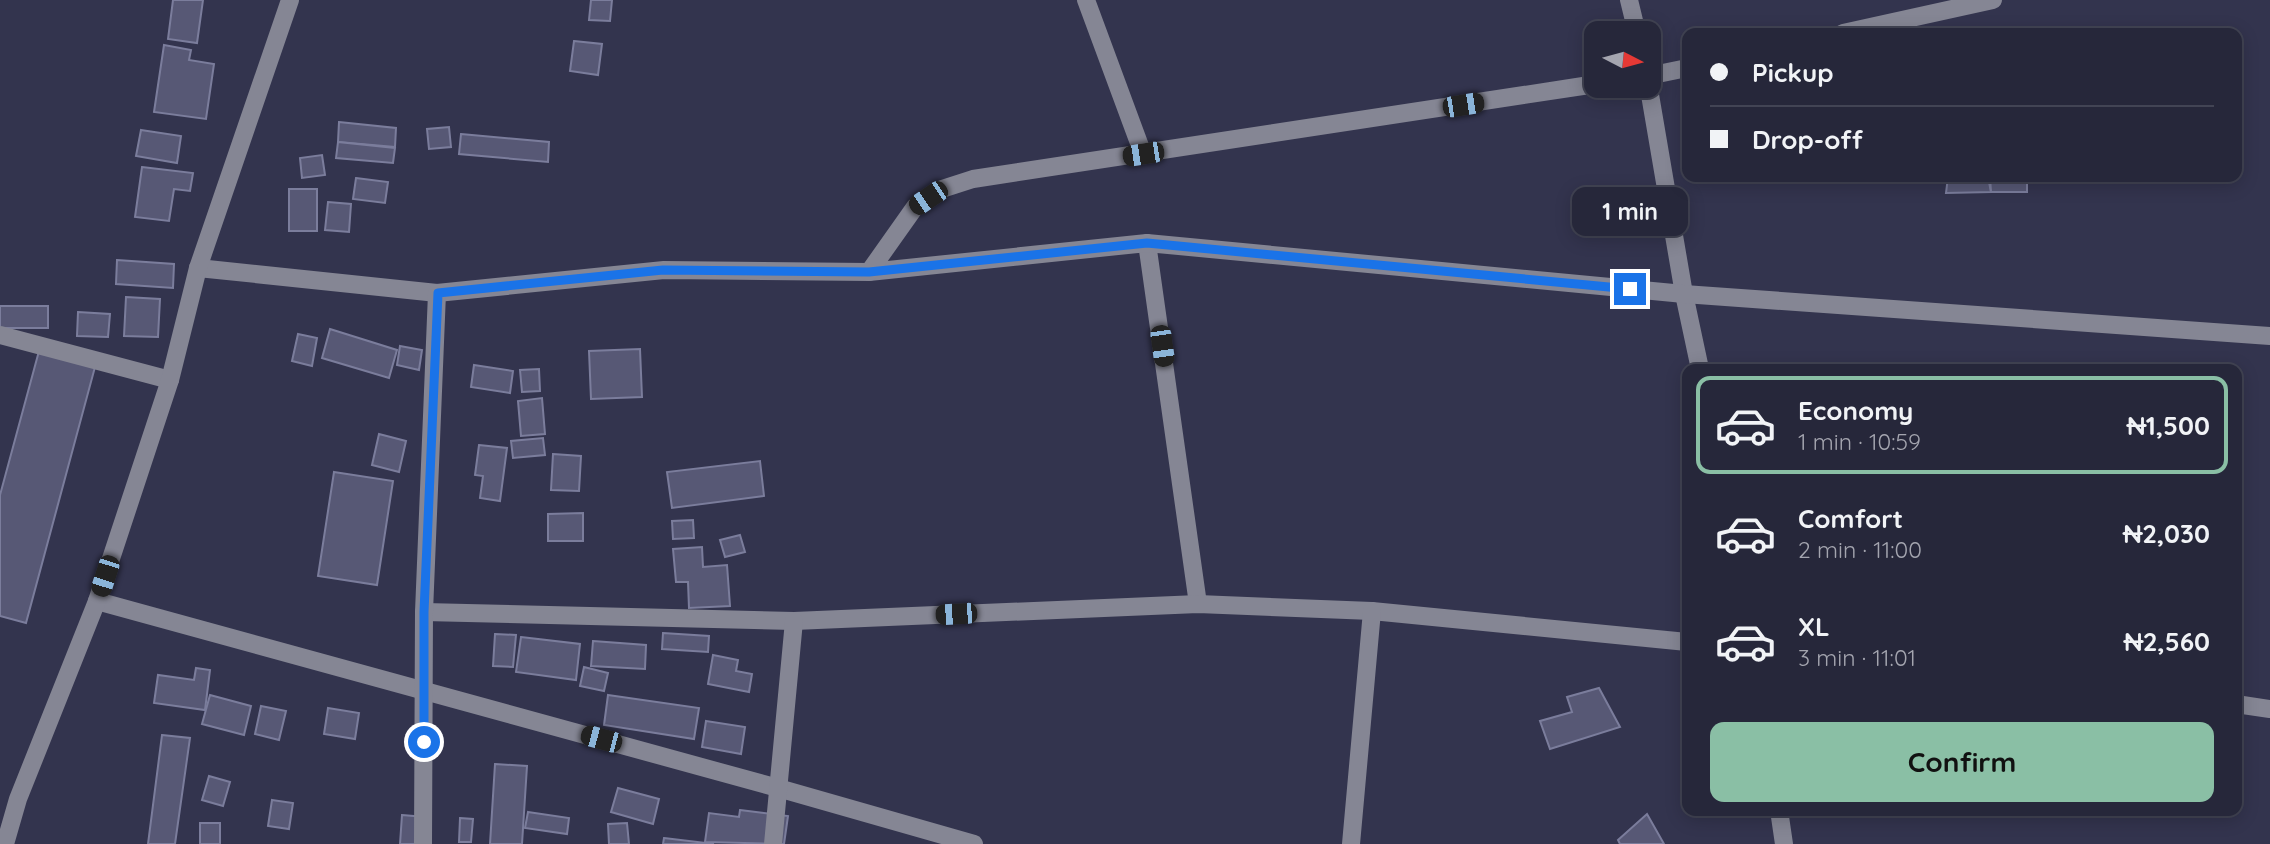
<!DOCTYPE html>
<html lang="en">
<head>
<meta charset="utf-8">
<style>
	:root { --surface:#26273a; --page:#2e2f42; --text:#f1f3f6; --muted:#a4a5af; --line:#424454; --accent:#8abfa5 }
	body { margin:0; font-family:Quicksand,sans-serif; background:var(--page); color:var(--text); height:100vh; display:flex; flex-direction:column; font-size:26px; white-space:nowrap }
	* { box-sizing:border-box; margin:0 }
	p { font-size:23px; color:var(--muted) }
	.icon { flex:none; width:38px; height:38px; fill:none; stroke:currentColor; stroke-width:2; stroke-linecap:round; stroke-linejoin:round }
	.map { position:relative; flex:1; overflow:hidden }
	.side { position:absolute; left:1682px; top:364px; width:560px; height:452px; display:flex; flex-direction:column; background:var(--surface); border-radius:14px; box-shadow:0 4px 18px #0003,0 0 0 2px var(--line) }
	.side>* { flex:none }
	.hud { position:absolute; left:1682px; top:28px; width:560px; height:154px; border-radius:14px; box-shadow:0 4px 18px #0003,0 0 0 2px var(--line); display:grid; align-content:center; height:154px; padding:0 28px; background:var(--surface) }
	.needle { width:46px; rotate:96deg }
	.fabs { position:absolute; left:1584px; top:21px; display:grid; gap:14px }
	.fabs a { display:grid; place-items:center; width:77px; height:77px; border-radius:14px; background:var(--surface); box-shadow:0 4px 18px #0003,0 0 0 2px var(--line); font-size:35px }
	.end { position:absolute; width:32px; height:32px; margin:-16px; border:9px solid #1a73e8; background:#fff; box-shadow:0 0 0 4px #fff }
	.from { border-radius:50% }
	.bubble { position:absolute; height:49px; border-radius:14px; background:var(--surface); box-shadow:0 4px 18px #0003,0 0 0 2px var(--line); font-size:23px; font-weight:700; line-height:49px; text-align:center }
	.car { position:absolute; width:21px; height:42px; margin:-21px -10px; border-radius:9px; box-shadow:0 0 5px 2px #0007; background:linear-gradient(#222 24%,#8ab4d8 0 40%,#222 0 76%,#8ab4d8 0 86%,#222 0) }
	.hud b { display:flex; align-items:center; gap:24px; height:66px; font-size:26px }
	.hud b+b { border-top:2px solid var(--line) }
	.hud i { width:18px; height:18px; background:var(--text) }
	ul { padding:12px 0 0; list-style:none }
	li { display:flex; align-items:center; gap:21px; height:98px; margin:0 14px 10px; padding:0 14px; border:4px solid transparent; border-radius:14px }
	li div { flex:1 }
	li b { display:block; font-size:26px }
	li em { font-style:normal; font-weight:700 }
	li.active { border-color:var(--accent) }
	li>.icon { width:63px; height:63px; stroke-width:1.5 }
	.button { display:flex; gap:14px; margin-top:auto; padding:14px 28px }
	.button a { flex:1; height:80px; border-radius:14px; background:var(--accent); color:#111; font-size:28px; font-weight:700; line-height:80px; text-align:center }
	.map>svg:first-child { display:block }
	.building { fill:#575875; stroke:#7b7d9c; stroke-width:2 }
	.lines { fill:none; stroke-linecap:round; stroke-linejoin:round }
	.minor { stroke:#858694; stroke-width:18 }
	.route { stroke:#1a73e8; stroke-width:9 }
</style>
</head>
<body>
<div class="map">
<svg width="2270" height="844" viewBox="0 0 2270 844">
	<rect width="100%" height="100%" fill="#33344e"/>
	<g class="building">
		<polygon points="173,0 203,0 197,43 168,39"/>
		<polygon points="591,0 612,0 610,21 589,20"/>
		<polygon points="574,41 602,44 598,75 570,71"/>
		<polygon points="164,45 191,50 189,60 214,64 206,119 154,112"/>
		<polygon points="339,122 396,128 395,147 338,142"/>
		<polygon points="449,127 451,147 429,149 427,129"/>
		<polygon points="141,130 181,136 177,163 136,156"/>
		<polygon points="461,134 549,142 548,162 459,154"/>
		<polygon points="338,142 395,148 393,163 336,158"/>
		<polygon points="322,155 325,175 302,178 300,158"/>
		<polygon points="142,167 193,173 190,191 174,189 169,221 135,217"/>
		<polygon points="1948,177 1988,177 1991,192 1946,193"/>
		<polygon points="1990,177 2027,177 2027,192 1991,192"/>
		<polygon points="356,178 388,182 385,203 353,199"/>
		<rect x="289" y="189" width="28" height="42"/>
		<polygon points="328,202 351,204 349,232 325,230"/>
		<polygon points="117,260 174,264 173,288 116,284"/>
		<polygon points="126,297 160,299 158,337 124,336"/>
		<rect x="0" y="306" width="48" height="22"/>
		<polygon points="78,312 110,314 108,337 77,336"/>
		<polygon points="330,329 397,350 389,378 322,358"/>
		<polygon points="298,334 317,338 312,366 292,361"/>
		<polygon points="400,346 422,350 419,370 397,365"/>
		<polygon points="640,349 642,397 591,399 589,351"/>
		<polygon points="39,351 95,367 26,623 0,616 0,495"/>
		<polygon points="474,365 513,371 510,393 471,387"/>
		<polygon points="539,369 540,391 522,392 520,370"/>
		<polygon points="542,398 545,434 521,436 518,401"/>
		<polygon points="379,434 406,441 399,472 372,465"/>
		<polygon points="543,438 545,455 513,458 511,441"/>
		<polygon points="479,445 507,448 500,501 480,498 483,476 475,475"/>
		<polygon points="553,454 581,456 579,491 551,490"/>
		<polygon points="760,461 764,496 672,508 667,472"/>
		<polygon points="334,472 393,481 377,585 318,576"/>
		<polygon points="583,513 583,541 548,541 548,514"/>
		<polygon points="693,520 694,538 673,539 672,521"/>
		<polygon points="740,535 745,552 725,557 720,540"/>
		<polygon points="702,547 703,567 727,565 730,606 689,608 688,582 676,582 673,549"/>
		<polygon points="663,633 709,636 708,652 662,649"/>
		<polygon points="495,634 516,635 513,667 493,666"/>
		<polygon points="521,637 580,644 576,680 516,672"/>
		<polygon points="593,641 646,645 645,669 591,666"/>
		<polygon points="713,655 738,660 736,671 752,674 749,692 708,684"/>
		<polygon points="584,667 608,673 604,691 580,686"/>
		<polygon points="196,668 210,670 205,710 154,703 158,675 194,680"/>
		<polygon points="1599,688 1620,727 1550,749 1540,721 1572,712 1567,697"/>
		<polygon points="210,695 251,706 244,735 202,724"/>
		<polygon points="608,695 699,708 694,739 604,725"/>
		<polygon points="261,706 286,711 279,740 255,734"/>
		<polygon points="328,708 359,713 355,739 324,734"/>
		<polygon points="706,721 745,727 741,754 702,747"/>
		<polygon points="162,735 190,738 175,844 148,844"/>
		<polygon points="495,764 527,766 522,844 490,844"/>
		<polygon points="209,776 230,782 223,806 202,800"/>
		<polygon points="618,788 659,799 653,824 611,812"/>
		<polygon points="272,800 293,803 289,829 268,826"/>
		<polygon points="740,810 788,816 784,844 705,842 709,813 739,817"/>
		<polygon points="528,812 569,818 567,834 525,828"/>
		<polygon points="1647,814 1664,844 1620,844 1618,840"/>
		<polygon points="402,815 425,817 422,844 400,844"/>
		<polygon points="460,818 473,819 471,842 459,842"/>
		<rect x="200" y="823" width="20" height="21"/>
		<polygon points="627,823 629,844 609,844 608,824"/>
		<polygon points="664,838 714,844 663,844"/>
	</g>
	<g class="lines">
		<g class="minor">
			<polyline points="1086,0 1143,154"/>
			<polyline points="1629,0 1637,33"/>
			<polyline points="1843,33 1993,0"/>
			<polyline points="1648,76 1687,68"/>
			<polyline points="1648,83 1684,294 1700,369"/>
			<polyline points="1147,243 1198,604"/>
			<polyline points="198,268 437,293 664,270 869,272 1147,243 1684,294 2270,336"/>
			<polyline points="869,272 915,207 942,189 973,179 1596,84"/>
			<polyline points="0,335 170,380"/>
			<polyline points="97,601 778,788 974,844"/>
			<polyline points="424,612 794,621 1198,604 1372,611 1687,642"/>
			<polyline points="2236,704 2270,709"/>
			<polyline points="1779,810 1784,844"/>
			<polyline points="5,844 18,799 97,601 170,380 198,268 290,0"/>
			<polyline points="423,844 424,612 437,293"/>
			<polyline points="773,844 794,621"/>
			<polyline points="1351,844 1372,611"/>
		</g>
	</g>
	<g class="lines">
		<polyline class="route" points="424,742 424,612 438,293 663,270 869,272 1147,243 1630,289"/>
	</g>
</svg>
<div class="fabs">
<a><svg class="needle" viewBox="-14 -14 28 28"><path d="M0-13l5 13h-10z" fill="#e53935"/><path d="M0 13l5-13h-10z" fill="#a4a5af"/></svg></a>
</div>
<i class="end from" style="left:424px;top:742px"></i>
<i class="end" style="left:1630px;top:289px"></i>
<div class="bubble" style="left:1572px;top:187px;width:116px">1 min</div>
<i class="car" style="left:1463px;top:105px;rotate:81deg"></i>
<i class="car" style="left:1143px;top:154px;rotate:261deg"></i>
<i class="car" style="left:928px;top:198px;rotate:236deg"></i>
<i class="car" style="left:1162px;top:346px;rotate:172deg"></i>
<i class="car" style="left:105px;top:576px;rotate:198deg"></i>
<i class="car" style="left:956px;top:614px;rotate:267deg"></i>
<i class="car" style="left:601px;top:739px;rotate:285deg"></i>
<div class="hud">
<b><i class="from"></i>Pickup</b>
<b><i></i>Drop-off</b>
</div>
<section class="side">
<ul>
<li class="active"><svg class="icon" aria-label="car" viewBox="0 0 24 24"><path d="M5 17H2v-5l4-1 3-4h7l3 4 3 1v5h-3M9 17h6M6 11h13"/><circle cx="7" cy="17" r="2"/><circle cx="17" cy="17" r="2"/></svg><div><b>Economy</b><p>1 min · 10:59</p></div><em>₦1,500</em></li>
<li><svg class="icon" aria-label="car" viewBox="0 0 24 24"><path d="M5 17H2v-5l4-1 3-4h7l3 4 3 1v5h-3M9 17h6M6 11h13"/><circle cx="7" cy="17" r="2"/><circle cx="17" cy="17" r="2"/></svg><div><b>Comfort</b><p>2 min · 11:00</p></div><em>₦2,030</em></li>
<li><svg class="icon" aria-label="car" viewBox="0 0 24 24"><path d="M5 17H2v-5l4-1 3-4h7l3 4 3 1v5h-3M9 17h6M6 11h13"/><circle cx="7" cy="17" r="2"/><circle cx="17" cy="17" r="2"/></svg><div><b>XL</b><p>3 min · 11:01</p></div><em>₦2,560</em></li>
</ul>
<div class="button"><a>Confirm</a></div>
</section>
</div>
</body>
</html>
